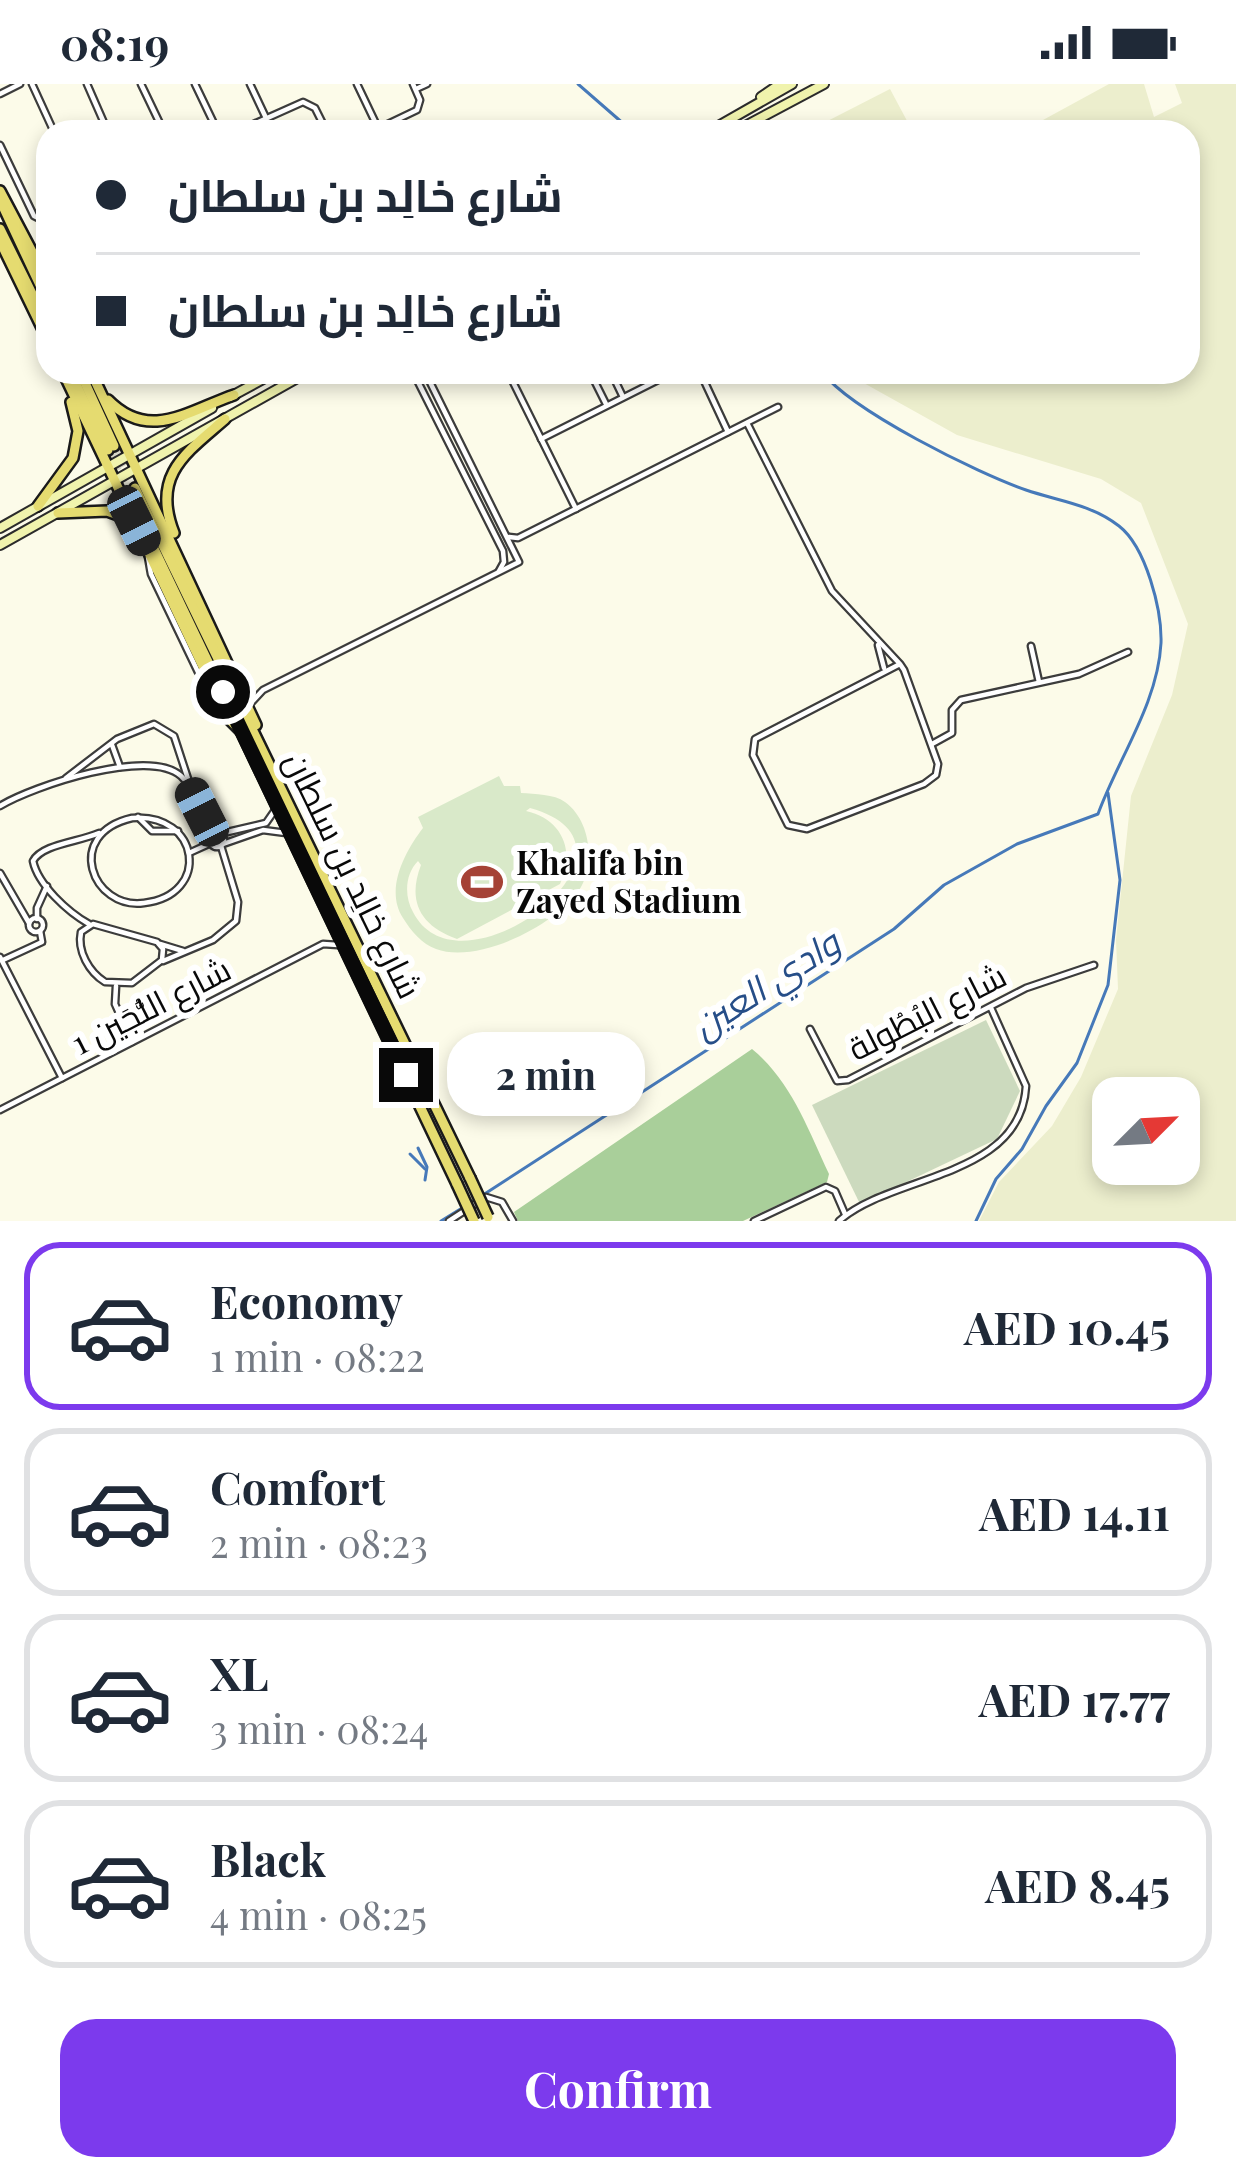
<!DOCTYPE html>
<html lang="en">
<head>
<meta charset="utf-8">
<style>
	:root { --surface:#fff; --page:#f2f2f3; --text:#1f2937; --muted:#747a83; --line:#e0e1e3; --accent:#7c3aed }
	body { margin:0; font-family:"Playfair Display",Cairo,serif; background:var(--page); color:var(--text); height:100vh; display:flex; flex-direction:column; font-size:45px; white-space:nowrap }
	* { box-sizing:border-box; margin:0 }
	p { font-size:39px; color:var(--muted) }
	.icon { flex:none; width:66px; height:66px; fill:none; stroke:currentColor; stroke-width:2; stroke-linecap:round; stroke-linejoin:round }
	.map { position:relative; height:1137px; overflow:hidden }
	.panel { display:flex; flex-direction:column; background:var(--surface); flex:1 }
	.panel>* { flex:none }
	.hud { position:absolute; left:36px; top:36px; width:1164px; height:264px; border-radius:36px; box-shadow:0 6px 18px #0003; display:grid; align-content:center; height:264px; padding:0 60px; background:var(--surface) }
	.needle { width:78px; rotate:66deg }
	.fabs { position:absolute; left:1092px; top:993px; display:grid; gap:24px }
	.fabs a { display:grid; place-items:center; width:108px; height:108px; border-radius:24px; background:var(--surface); box-shadow:0 6px 18px #0003; font-size:60px }
	.end { position:absolute; width:54px; height:54px; margin:-27px; border:15px solid #090909; background:#fff; box-shadow:0 0 0 6px #fff }
	.from { border-radius:50% }
	.bubble { position:absolute; height:84px; border-radius:36px; background:var(--surface); box-shadow:0 6px 18px #0003; font-size:39px; font-weight:700; line-height:84px; text-align:center }
	.car { position:absolute; width:36px; height:72px; margin:-36px -18px; border-radius:15px; box-shadow:0 0 9px 3px #0007; background:linear-gradient(#222 24%,#8ab4d8 0 40%,#222 0 76%,#8ab4d8 0 86%,#222 0) }
	.hud b { display:flex; align-items:center; gap:42px; height:114px; font-size:45px }
	.hud b+b { border-top:3px solid var(--line) }
	.hud i { width:30px; height:30px; background:var(--text) }
	ul { padding:21px 0 0; list-style:none }
	li { display:flex; align-items:center; gap:36px; height:168px; margin:0 24px 18px; padding:0 36px; border:6px solid var(--line); border-radius:36px }
	li div { flex:1 }
	li b { display:block; font-size:45px }
	li em { font-style:normal; font-weight:700 }
	li.active { border-color:var(--accent) }
	li>.icon { width:108px; height:108px; stroke-width:1.5 }
	.primary-button { display:flex; gap:24px; margin-top:auto; padding:24px 60px }
	.primary-button a { flex:1; height:138px; border-radius:36px; background:var(--accent); color:#fff; font-size:48px; font-weight:700; line-height:138px; text-align:center }
	.status { display:flex; justify-content:space-between; align-items:center; height:84px; padding:0 60px; background:var(--surface); direction:ltr }
	.status svg { height:33px; fill:currentColor }
	.map>svg:first-child { display:block }
	.farmland { fill:#eceecd; fill-rule:evenodd }
	.forest { fill:#a9cf9a }
	.cemetery { fill:#ccdabe }
	.pitch { fill:#d9e9c9; fill-rule:evenodd }
	.lines { fill:none; stroke-linecap:round; stroke-linejoin:round }
	.stream { stroke:#4679b9; stroke-width:3 }
	.primary-tunnel { stroke:#d8d7c7; stroke-width:9; stroke-dasharray:9 4.5; stroke-linecap:butt }
	.minor-casing { stroke:#3c3c3c; stroke-width:9 }
	.secondary-casing { stroke:#2b2b2b; stroke-width:12 }
	.primary-casing { stroke:#1a1a1a; stroke-width:14 }
	.minor { stroke:#fff; stroke-width:4.5 }
	.secondary { stroke:#f0f3ad; stroke-width:8 }
	.primary { stroke:#e5db70; stroke-width:9 }
	.primary-bridge-casing { stroke:#1a1a1a; stroke-width:14; stroke-linecap:butt }
	.primary-bridge { stroke:#e5db70; stroke-width:9 }
	.route { stroke:#090909; stroke-width:15 }
	.labels { text-anchor:middle; stroke-width:12; stroke-linejoin:round; paint-order:stroke }
	.poi-label { font-size:33px; font-weight:bold; fill:#090909; stroke:#fff; text-anchor:start }
	.street-label { font-size:33px; fill:#090909; stroke:#fff }
	.water-label { font-size:36px; font-style:italic; fill:#264e88; stroke:#fff }
</style>
</head>
<body>
<div class="status"><b>08:19</b><svg viewBox="0 0 49 12"><path d="M0 12V9h3v3zM5 12V6h3v6zM10 12V3h3v9zM15 12V0h3v12zM26 1h20v11H26zM47 4h2v5h-2z"/></svg></div>
<div class="map">
<svg width="1236" height="1137" viewBox="0 0 1236 1137">
	<rect width="100%" height="100%" fill="#fcfbe9"/>
	<g class="farmland">
		<path d="M1109 0H1144L1154 33 1182 19 1175 0H1236V1137H979L999 1098 1052 1042 1081 993 1118 905 1116 856 1131 712 1172 611 1188 540 1141 419 1101 395 957 351 844 288H1188V48H1021ZM1113 1014H1179V1080H1113Z"/>
		<polygon points="890,5 913,48 806,48"/>
	</g>
	<path class="forest" d="M752 965C791 997 808 1045 829 1090L827 1098 743 1137H518L514 1128Z"/>
	<polygon class="cemetery" points="986,936 1020,1007 997,1055 860,1120 812,1021"/>
	<path class="pitch" d="M499 692 504 702H520L521 709C535 710 554 710 565 718 590 736 595 777 581 803 559 840 478 881 436 865 422 860 411 847 403 834 384 805 406 766 423 744L418 733ZM530 724C668 762 460 921 413 828 404 812 405 790 418 777L421 781C407 817 420 842 457 855L560 800C576 767 562 735 526 727Z"/>
	<g class="lines">
		<g class="stream">
			<polyline points="578,0 633,48"/>
			<polyline points="418,1064 427,1083 425,1096"/>
			<polyline points="410,1070 425,1085"/>
			<path d="M483 1111 894 845 944 801 1017 760 1098 730C1118 675 1158 619 1161 559 1162 526 1146 463 1119 442 1091 420 1058 417 1026 406 977 389 852 327 822 288"/>
			<polyline points="441,1137 475,1116"/>
			<polyline points="976,1137 996,1095 1022,1065 1046,1022 1077,979 1108,901 1120,796 1108,709"/>
		</g>
		<g class="primary-tunnel">
			<polyline points="114,362 135,404"/>
			<polyline points="108,366 127,408"/>
		</g>
		<g class="minor-casing">
			<g id="minor">
				<polyline points="32,0 54,48"/>
				<polyline points="87,0 108,48"/>
				<polyline points="141,0 164,48"/>
				<polyline points="195,0 218,48"/>
				<polyline points="250,0 266,34"/>
				<polyline points="357,0 378,44"/>
				<polyline points="416,5 427,0"/>
				<polyline points="0,10 20,0"/>
				<polyline points="236,48 303,18 315,24 327,48"/>
				<polyline points="371,48 417,26 420,16 413,0"/>
				<polyline points="0,61 34,132 48,139"/>
				<polyline points="413,288 503,467 504,478 499,487"/>
				<polyline points="508,288 576,425"/>
				<polyline points="590,288 606,320"/>
				<polyline points="611,288 623,313"/>
				<polyline points="700,288 728,348"/>
				<polyline points="747,339 832,507 900,580 904,586 938,680 936,691 924,700 807,745 788,741 753,671 755,655 900,580"/>
				<polyline points="541,355 674,288"/>
				<polyline points="509,453 518,454 778,323"/>
				<polyline points="148,473 151,490 198,588 212,608"/>
				<polyline points="878,561 884,584"/>
				<polyline points="1031,562 1039,598"/>
				<polyline points="248,622 263,606 519,478 425,288"/>
				<polyline points="932,660 952,649 952,626 961,616 1079,590 1128,568"/>
				<polyline points="112,661 120,683"/>
				<polyline points="66,694 117,655 154,640 174,652 190,701"/>
				<path d="M0 722C33 702 149 663 181 692 196 706 204 733 213 751"/>
				<polyline points="138,733 152,747 178,747"/>
				<path d="M132 734C200 728 212 811 144 819 92 826 63 750 132 734Z"/>
				<circle cx="217" cy="756" r="7"/>
				<polyline points="219,750 266,739 275,726"/>
				<polyline points="223,760 263,746 286,749"/>
				<polyline points="189,769 211,759"/>
				<polyline points="0,789 29,839"/>
				<circle cx="36" cy="841" r="7"/>
				<polyline points="37,835 37,824 47,802"/>
				<path d="M89 840C68 828 38 801 33 777 42 760 79 758 99 749"/>
				<path d="M93 840 157 858 163 865 162 876 132 899 105 898C89 888 77 867 81 848Z"/>
				<polyline points="160,860 183,867"/>
				<polyline points="0,873 62,994"/>
				<polyline points="3,876 42,858 40,847"/>
				<polyline points="163,877 213,856 236,837 238,818 221,762"/>
				<polyline points="116,902 115,920 132,958"/>
				<polyline points="810,945 837,997 848,996 1026,904 1094,881"/>
				<polyline points="0,1026 323,860 338,861"/>
				<polyline points="449,1137 486,1113 502,1118 513,1137"/>
				<polyline points="754,1137 826,1103 835,1107 845,1130"/>
				<path d="M839 1137C891 1090 1021 1095 1026 1002L991 924"/>
			</g>
		</g>
		<g class="secondary-casing">
			<g id="secondary">
				<polyline points="761,13 780,0"/>
				<polyline points="708,48 792,0"/>
				<polyline points="734,48 824,0"/>
				<polyline points="230,313 276,288"/>
				<polyline points="0,444 212,324"/>
				<polyline points="0,461 308,288"/>
			</g>
		</g>
		<g class="primary-casing">
			<g id="primary">
				<polyline points="0,107 48,198"/>
				<polyline points="0,116 48,218"/>
				<polyline points="0,145 48,242"/>
				<polyline points="0,157 48,256"/>
				<polyline points="63,288 227,633 241,647"/>
				<polyline points="70,288 108,366"/>
				<polyline points="80,288 114,362"/>
				<polyline points="91,288 256,641"/>
				<path d="M108 316C149 358 188 327 234 311"/>
				<polyline points="135,404 470,1094"/>
				<polyline points="127,408 457,1100"/>
				<polyline points="38,422 73,374 78,347 71,318"/>
				<polyline points="58,429 107,427 134,437"/>
				<path d="M174 449C151 391 186 369 225 335"/>
			</g>
		</g>
		<use href="#minor" class="minor"/>
		<use href="#secondary" class="secondary"/>
		<use href="#primary" class="primary"/>
		<g class="primary-bridge-casing">
			<g id="primary-bridge">
				<polyline points="470,1094 488,1133"/>
				<polyline points="457,1100 474,1137"/>
			</g>
		</g>
		<use href="#primary-bridge" class="primary-bridge"/>
	</g>
	<g class="lines">
		<polyline class="route" points="223,608 406,991"/>
	</g>
	<defs>
		<g id="stadium-bare" transform="scale(3.24)"><path d="M0-5a6.5 5 0 1 0 0 10a6.5 5 0 1 0 0-10ZM-3.5-1.8h7v3.6h-7Z" fill="#a54236" stroke="#fff" stroke-width="2.5" paint-order="stroke"/></g>
	</defs>
	<g fill-rule="evenodd">
		<use href="#stadium-bare" x="482" y="798"/>
	</g>
	<g class="labels">
		<g class="poi-label">
			<text x="516" y="791">Khalifa bin<tspan x="516" dy="38">Zayed Stadium</tspan></text>
		</g>
		<g class="street-label">
			<text transform="translate(353 791) rotate(64)" y="12">شارع خالِد بن سلطان</text>
			<text transform="translate(151 922) rotate(-27)" y="12">شارع اللُّجَين 1</text>
			<text transform="translate(927 928) rotate(-27)" y="12">شارع البُطُولة</text>
		</g>
		<g class="water-label">
			<text transform="translate(766 900) rotate(-33)" y="13">وادي العين</text>
		</g>
	</g>
</svg>
<div class="fabs">
<a><svg class="needle" viewBox="-14 -14 28 28"><path d="M0-13l5 13h-10z" fill="#e53935"/><path d="M0 13l5-13h-10z" fill="#747a83"/></svg></a>
</div>
<i class="end from" style="left:223px;top:608px"></i>
<i class="end" style="left:406px;top:991px"></i>
<div class="bubble" style="left:447px;top:948px;width:198px">2 min</div>
<i class="car" style="left:134px;top:437px;rotate:154deg"></i>
<i class="car" style="left:202px;top:728px;rotate:333deg"></i>
<div class="hud">
<b><i class="from"></i>شارع خالِد بن سلطان</b>
<b><i></i>شارع خالِد بن سلطان</b>
</div>
</div>
<section class="panel">
<ul>
<li class="active"><svg class="icon" aria-label="car" viewBox="0 0 24 24"><path d="M5 17H2v-5l4-1 3-4h7l3 4 3 1v5h-3M9 17h6M6 11h13"/><circle cx="7" cy="17" r="2"/><circle cx="17" cy="17" r="2"/></svg><div><b>Economy</b><p>1 min · 08:22</p></div><em>AED 10.45</em></li>
<li><svg class="icon" aria-label="car" viewBox="0 0 24 24"><path d="M5 17H2v-5l4-1 3-4h7l3 4 3 1v5h-3M9 17h6M6 11h13"/><circle cx="7" cy="17" r="2"/><circle cx="17" cy="17" r="2"/></svg><div><b>Comfort</b><p>2 min · 08:23</p></div><em>AED 14.11</em></li>
<li><svg class="icon" aria-label="car" viewBox="0 0 24 24"><path d="M5 17H2v-5l4-1 3-4h7l3 4 3 1v5h-3M9 17h6M6 11h13"/><circle cx="7" cy="17" r="2"/><circle cx="17" cy="17" r="2"/></svg><div><b>XL</b><p>3 min · 08:24</p></div><em>AED 17.77</em></li>
<li><svg class="icon" aria-label="car" viewBox="0 0 24 24"><path d="M5 17H2v-5l4-1 3-4h7l3 4 3 1v5h-3M9 17h6M6 11h13"/><circle cx="7" cy="17" r="2"/><circle cx="17" cy="17" r="2"/></svg><div><b>Black</b><p>4 min · 08:25</p></div><em>AED 8.45</em></li>
</ul>
<div class="primary-button"><a>Confirm</a></div>
</section>
</body>
</html>
